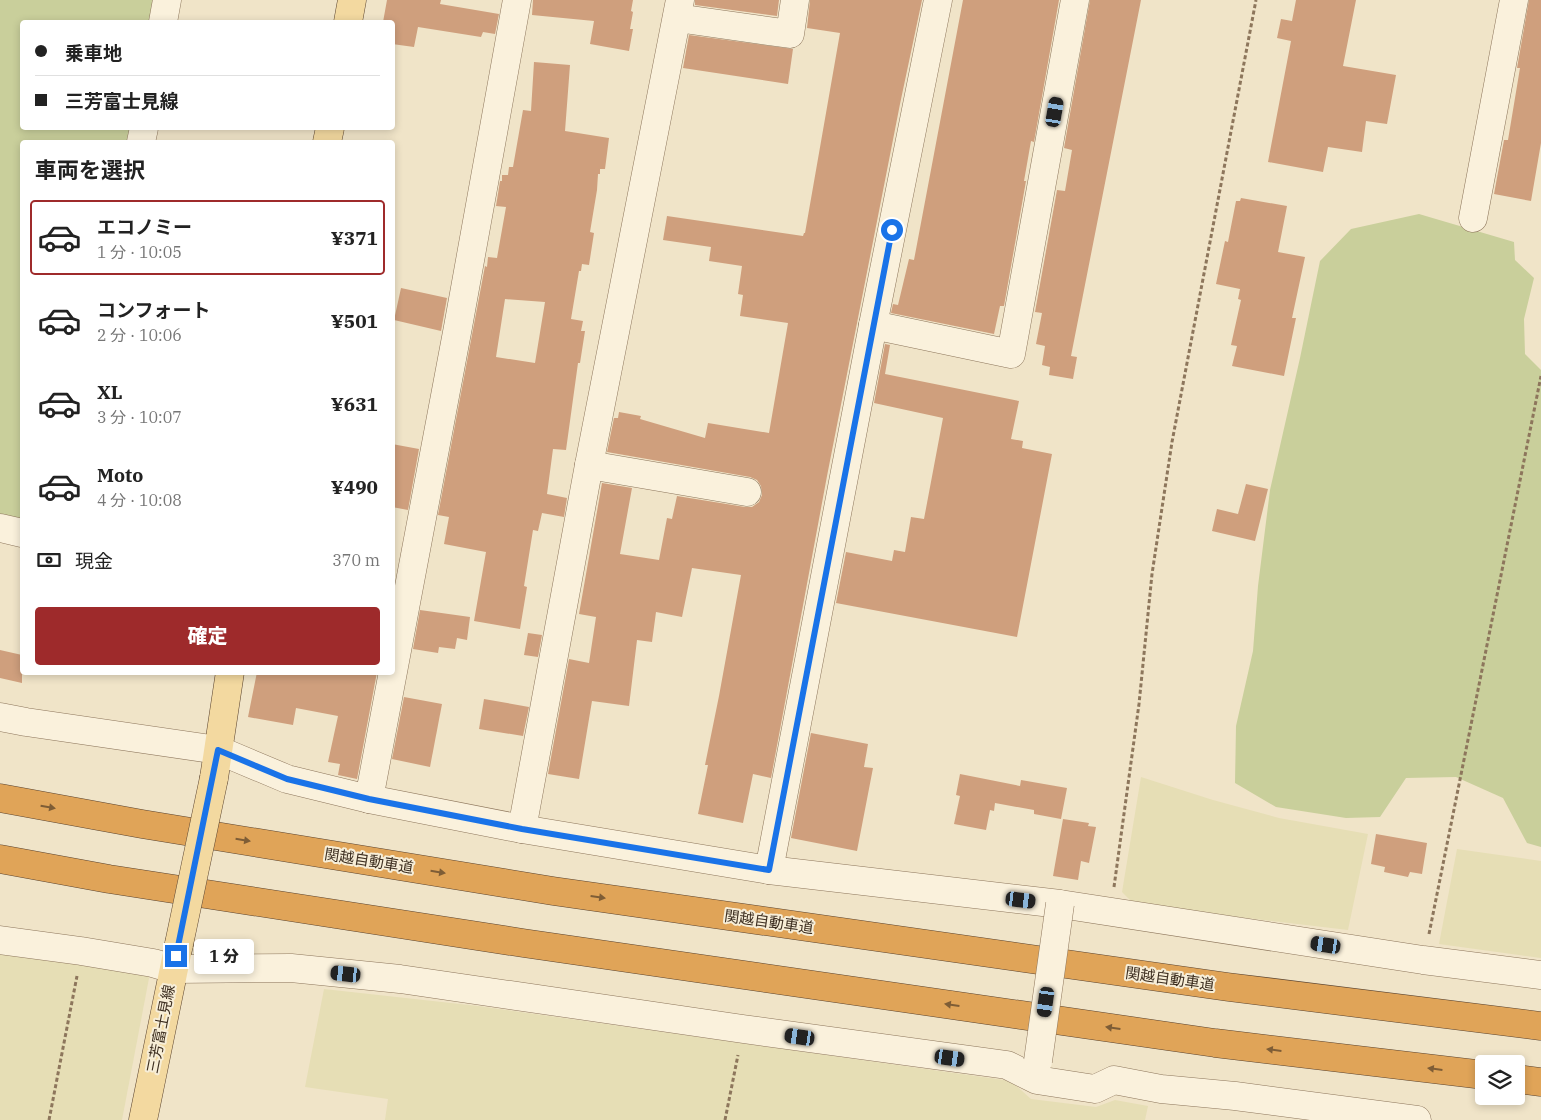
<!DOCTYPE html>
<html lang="ja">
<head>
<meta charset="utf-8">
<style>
	:root { --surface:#fff; --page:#f2f2f2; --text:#222; --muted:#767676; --line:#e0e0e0; --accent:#9e2a2b }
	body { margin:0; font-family:"IBM Plex Serif","Noto Sans JP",serif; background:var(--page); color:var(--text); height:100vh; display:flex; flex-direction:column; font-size:19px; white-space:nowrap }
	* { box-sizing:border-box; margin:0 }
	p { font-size:16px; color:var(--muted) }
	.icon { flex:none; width:28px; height:28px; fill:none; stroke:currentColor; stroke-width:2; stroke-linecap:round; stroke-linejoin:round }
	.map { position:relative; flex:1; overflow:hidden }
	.side { position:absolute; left:20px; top:140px; width:375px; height:535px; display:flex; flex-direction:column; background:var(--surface); border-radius:5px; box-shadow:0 2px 8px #0003 }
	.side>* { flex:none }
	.top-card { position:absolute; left:20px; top:20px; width:375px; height:110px; border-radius:5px; box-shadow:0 2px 8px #0003; display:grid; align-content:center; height:110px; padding:0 15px; background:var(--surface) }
	.fabs { position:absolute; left:1475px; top:1055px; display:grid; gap:10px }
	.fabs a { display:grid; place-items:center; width:50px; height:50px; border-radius:5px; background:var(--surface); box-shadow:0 2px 8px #0003; font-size:25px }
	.end { position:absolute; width:22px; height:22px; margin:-11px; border:6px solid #1a73e8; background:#fff; box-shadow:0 0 0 2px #fff }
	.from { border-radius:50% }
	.bubble { position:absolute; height:35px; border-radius:5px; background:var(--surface); box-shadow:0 2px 8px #0003; font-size:16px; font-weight:800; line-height:35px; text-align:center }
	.car { position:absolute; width:15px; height:30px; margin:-15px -8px; border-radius:6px; box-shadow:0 0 4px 1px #0007; background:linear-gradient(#222 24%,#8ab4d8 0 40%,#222 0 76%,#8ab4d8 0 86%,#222 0) }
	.top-card b { display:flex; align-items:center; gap:18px; height:48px; font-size:19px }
	.top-card b+b { border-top:1px solid var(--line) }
	.top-card i { width:12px; height:12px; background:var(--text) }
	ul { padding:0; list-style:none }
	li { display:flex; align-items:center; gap:15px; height:75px; margin:0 10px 8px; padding:0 5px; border:2px solid transparent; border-radius:5px }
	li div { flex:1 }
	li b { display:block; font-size:19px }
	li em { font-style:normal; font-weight:800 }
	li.active { border-color:var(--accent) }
	li>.icon { width:45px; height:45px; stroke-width:1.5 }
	h2 { padding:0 15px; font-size:22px; line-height:60px }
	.pay { display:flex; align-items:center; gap:12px; height:55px; padding:0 15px; font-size:19px }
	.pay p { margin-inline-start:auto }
	.action { display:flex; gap:10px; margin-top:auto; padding:10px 15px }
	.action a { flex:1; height:58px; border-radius:5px; background:var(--accent); color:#fff; font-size:20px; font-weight:800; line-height:58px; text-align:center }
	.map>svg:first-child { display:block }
	.farmland { fill:#e6deb5 }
	.green { fill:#c9cf9b }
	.building { fill:#cf9f7d; fill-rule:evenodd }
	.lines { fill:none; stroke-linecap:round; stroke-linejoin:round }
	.minor-casing { stroke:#8d765c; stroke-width:29 }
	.major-casing { stroke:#5b4430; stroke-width:29 }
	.highway-casing { stroke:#5b4430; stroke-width:29 }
	.path { stroke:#8d765c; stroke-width:3; stroke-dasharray:4 2.5; stroke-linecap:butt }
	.minor { stroke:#faf1dc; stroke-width:28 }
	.major { stroke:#f3d9a0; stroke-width:28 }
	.highway { stroke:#e0a458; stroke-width:28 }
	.minor-bridge-casing { stroke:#8d765c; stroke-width:29; stroke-linecap:butt }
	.major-bridge-casing { stroke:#5b4430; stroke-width:29; stroke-linecap:butt }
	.minor-bridge { stroke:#faf1dc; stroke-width:28 }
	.major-bridge { stroke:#f3d9a0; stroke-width:28 }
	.oneway { fill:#7e5d36 }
	.route { stroke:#1a73e8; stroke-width:6 }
	.labels { text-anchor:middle; stroke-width:4; stroke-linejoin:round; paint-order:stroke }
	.street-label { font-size:15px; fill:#3d2e20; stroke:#f7eed8 }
</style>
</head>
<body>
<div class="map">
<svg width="1541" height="1120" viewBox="0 0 1541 1120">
	<rect width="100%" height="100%" fill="#f0e4c8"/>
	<g class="farmland">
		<polygon points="1141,777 1213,800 1279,818 1368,834 1348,930 1135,905 1122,892"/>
		<polygon points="1457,849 1541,861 1541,958 1439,944"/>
		<polygon points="0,954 150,973 122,1120 0,1120"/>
		<polygon points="324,989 478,1006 1011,1081 1031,1099 1096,1107 1115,1100 1148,1106 1145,1120 385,1120 388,1099 305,1087"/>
	</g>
	<g class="green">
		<polygon points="0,0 159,0 154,22 22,22 22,128 135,128 132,142 22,142 22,522 0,517"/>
		<polygon points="1419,214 1514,242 1515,260 1534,278 1524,319 1525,354 1541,370 1541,847 1527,843 1503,798 1456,777 1406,778 1380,817 1346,818 1276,807 1235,783 1236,726 1253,651 1258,586 1270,490 1300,358 1320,261 1351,229"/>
	</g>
	<g class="building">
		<polygon points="387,0 441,0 440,4 499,14 495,34 483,32 481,37 418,27 414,47 392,44 392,22 383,22"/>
		<polygon points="533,0 633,0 631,11 633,12 630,29 633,29 629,51 590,44 594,21 532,15"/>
		<polygon points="695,0 779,0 777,16 695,5"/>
		<polygon points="810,0 922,0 900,104 827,476 771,778 753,774 743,823 698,814 708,765 705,765 719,696 741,575 692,568 682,617 656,612 652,642 637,640 629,706 592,701 579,779 548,774 569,659 589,663 596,617 579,614 602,483 632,488 620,554 659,560 667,518 672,519 677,496 745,507 752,507 759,502 762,495 761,486 757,480 750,477 607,452 614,418 618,418 619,412 641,416 640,419 705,438 708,423 769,433 788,323 740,316 743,295 738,294 742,266 709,261 711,247 663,240 667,216 803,236 804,233 805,233 840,33 807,28"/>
		<polygon points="963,0 1059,0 1034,142 1031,141 1024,181 1026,181 1004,306 1000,306 994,334 891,313 893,304 898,305 909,259 914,260"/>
		<polygon points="1090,0 1141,0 1071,356 1077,357 1073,379 1049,375 1050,367 1042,365 1045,346 1036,344 1042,313 1035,312 1057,190 1065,191 1072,150 1064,148"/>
		<polygon points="1296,0 1356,0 1343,66 1396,75 1387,124 1366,121 1362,152 1328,147 1323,172 1268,162 1291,41 1277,38 1281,19 1292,21"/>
		<polygon points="1529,0 1541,0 1541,143 1531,201 1494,194 1504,140 1508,140 1520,68 1517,68"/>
		<polygon points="689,35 793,49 788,84 683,68"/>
		<path d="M534 62 570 65 565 131 609 138 605 169H600V174H598L597 190 590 232 594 233 589 265 582 264 581 271H579L571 319 583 321 581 331H585L580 363H578L566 450 553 449 547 494 567 498 564 517 542 513 538 531 533 530 524 586 527 587 520 629 474 621 486 552 444 544 449 517 438 515 485 266 487 267 488 257 497 258 506 207 496 206 500 181H502V175H508L509 167H513L523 110 531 111ZM505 299 545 302 535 363 496 357Z"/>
		<polygon points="1241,198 1287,206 1278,252 1305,257 1292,318 1296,318 1284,376 1232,366 1237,346 1231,345 1241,300 1238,299 1240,289 1216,284 1225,241 1228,242 1236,201 1240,201"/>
		<polygon points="401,288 447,298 441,331 394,320"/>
		<polygon points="885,344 890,345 885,374 1019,401 1011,439 1023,441 1022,448 1052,454 1017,637 836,603 846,552 892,561 894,550 905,552 911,517 924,519 943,418 874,403"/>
		<polygon points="392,444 419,449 408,510 392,507"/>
		<polygon points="1246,484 1268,489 1255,541 1212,531 1217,509 1238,514"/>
		<polygon points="420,610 470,617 467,640 457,638 455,649 439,647 438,653 413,649"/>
		<polygon points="528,633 542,635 538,657 524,655"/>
		<polygon points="0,650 22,655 22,683 0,678"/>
		<polygon points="257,672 377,672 357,779 338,775 340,764 328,762 338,716 296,708 293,725 248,717"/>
		<polygon points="404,697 442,704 430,767 392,759"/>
		<polygon points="484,699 529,707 523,736 479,729"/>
		<polygon points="811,733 868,744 864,767 873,768 857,851 791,838"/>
		<polygon points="960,774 1020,786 1021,780 1067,788 1061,819 1034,814 1034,810 995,803 994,811 990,810 986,830 954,824 960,796 956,795"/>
		<polygon points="1063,819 1089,823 1088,826 1096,827 1089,863 1081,861 1078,880 1053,876"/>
		<polygon points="1376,834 1427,843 1422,874 1410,872 1408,877 1384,872 1385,867 1371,864"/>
	</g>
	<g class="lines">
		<g class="minor-casing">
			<g id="minor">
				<polyline points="677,18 790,34 795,0"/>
				<polyline points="163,22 167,0"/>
				<polyline points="141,142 144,128"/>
				<polyline points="1473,218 1514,0"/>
				<polyline points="873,325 1011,354 1075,0"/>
				<polyline points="589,465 747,492"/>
				<polyline points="0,528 22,533"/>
				<polyline points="0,717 26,722 218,750 287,779 369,799 522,829 769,870 1060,904 1423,960 1541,975"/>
				<polyline points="369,799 458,327 517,0"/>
				<polyline points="522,829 589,465 680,0"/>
				<polyline points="769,870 873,325 938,0"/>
				<polyline points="0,940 81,951 153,963 173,969 291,968 400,979 743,1029 1007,1065 1037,1080 1095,1089 1114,1080 1161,1089 1235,1096 1417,1120"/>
			</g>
		</g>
		<g class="major-casing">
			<g id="major">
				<polyline points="348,22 352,0"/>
				<polyline points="327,142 330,128"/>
				<polyline points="214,778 230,672"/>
				<polyline points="143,1120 179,944"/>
			</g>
		</g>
		<g class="highway-casing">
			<g id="highway">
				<polyline points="0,798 142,824 553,891 1228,987 1541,1026"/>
				<polyline points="0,859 109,879 523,943 1215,1043 1484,1075"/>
				<polyline points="1516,1079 1541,1082"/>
			</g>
		</g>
		<g class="path">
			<polyline points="1114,887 1139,704 1152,574 1172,442 1256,0"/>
			<polyline points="1429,934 1541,376"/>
			<polyline points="49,1120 77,976"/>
			<polyline points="725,1120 738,1055"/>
		</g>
		<use href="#minor" class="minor"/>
		<use href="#major" class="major"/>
		<use href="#highway" class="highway"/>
		<g class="minor-bridge-casing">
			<polyline id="minor-bridge" points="1038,1061 1060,904"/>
		</g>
		<g class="major-bridge-casing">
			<polyline id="major-bridge" points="179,944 214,778"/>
		</g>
		<use href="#minor-bridge" class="minor-bridge"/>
		<use href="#major-bridge" class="major-bridge"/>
	</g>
	<defs><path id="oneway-solid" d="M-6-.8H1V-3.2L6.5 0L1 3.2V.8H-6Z" transform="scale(1.25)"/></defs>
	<g class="oneway">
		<use href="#oneway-solid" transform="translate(48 807) rotate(10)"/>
		<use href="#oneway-solid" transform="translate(243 840) rotate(9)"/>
		<use href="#oneway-solid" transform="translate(438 872) rotate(9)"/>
		<use href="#oneway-solid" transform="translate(598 897) rotate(8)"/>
		<use href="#oneway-solid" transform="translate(952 1005) rotate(-172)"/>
		<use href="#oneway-solid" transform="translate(1113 1028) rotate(-172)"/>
		<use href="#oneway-solid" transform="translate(1274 1050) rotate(-173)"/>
		<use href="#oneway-solid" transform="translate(1435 1069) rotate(-173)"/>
	</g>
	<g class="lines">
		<polyline class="route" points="176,956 218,750 287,779 369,799 522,829 769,870 892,230"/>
	</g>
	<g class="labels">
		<g class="street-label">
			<text transform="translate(369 861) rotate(9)" y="5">関越自動車道</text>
			<text transform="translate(769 922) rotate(8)" y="5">関越自動車道</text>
			<text transform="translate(1170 979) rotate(8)" y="5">関越自動車道</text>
			<text transform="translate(161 1029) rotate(-79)" y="5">三芳富士見線</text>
		</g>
	</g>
</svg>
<div class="fabs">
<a><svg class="icon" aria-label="layers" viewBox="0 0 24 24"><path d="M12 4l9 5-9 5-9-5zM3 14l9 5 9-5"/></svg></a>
</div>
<i class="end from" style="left:892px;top:230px"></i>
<i class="end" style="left:176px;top:956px"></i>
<div class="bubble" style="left:194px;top:939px;width:60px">1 分</div>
<i class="car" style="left:1055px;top:112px;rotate:10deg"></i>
<i class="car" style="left:1021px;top:900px;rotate:97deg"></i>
<i class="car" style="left:1326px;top:945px;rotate:279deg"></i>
<i class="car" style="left:346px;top:974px;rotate:276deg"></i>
<i class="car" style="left:1046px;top:1002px;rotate:188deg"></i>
<i class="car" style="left:800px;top:1037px;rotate:278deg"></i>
<i class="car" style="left:950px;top:1058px;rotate:98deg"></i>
<div class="top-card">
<b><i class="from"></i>乗車地</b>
<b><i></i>三芳富士見線</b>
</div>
<section class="side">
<h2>車両を選択</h2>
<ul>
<li class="active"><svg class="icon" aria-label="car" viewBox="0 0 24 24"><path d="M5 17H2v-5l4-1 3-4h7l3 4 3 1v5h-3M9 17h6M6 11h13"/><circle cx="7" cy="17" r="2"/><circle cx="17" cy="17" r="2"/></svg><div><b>エコノミー</b><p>1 分 · 10:05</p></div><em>¥371</em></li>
<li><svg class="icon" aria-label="car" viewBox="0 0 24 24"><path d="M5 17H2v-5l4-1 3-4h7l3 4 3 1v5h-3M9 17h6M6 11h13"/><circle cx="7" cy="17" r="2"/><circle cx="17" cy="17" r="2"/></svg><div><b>コンフォート</b><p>2 分 · 10:06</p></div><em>¥501</em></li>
<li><svg class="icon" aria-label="car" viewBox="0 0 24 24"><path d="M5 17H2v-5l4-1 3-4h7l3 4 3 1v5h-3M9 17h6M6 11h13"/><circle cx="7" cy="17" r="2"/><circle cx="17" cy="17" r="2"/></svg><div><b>XL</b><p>3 分 · 10:07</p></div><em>¥631</em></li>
<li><svg class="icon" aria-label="car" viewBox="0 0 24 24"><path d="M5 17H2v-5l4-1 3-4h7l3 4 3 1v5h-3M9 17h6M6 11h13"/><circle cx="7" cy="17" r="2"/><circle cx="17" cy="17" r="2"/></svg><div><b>Moto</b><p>4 分 · 10:08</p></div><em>¥490</em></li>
</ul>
<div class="pay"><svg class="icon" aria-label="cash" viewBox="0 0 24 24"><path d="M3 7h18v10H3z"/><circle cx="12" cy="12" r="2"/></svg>現金<p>370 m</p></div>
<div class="action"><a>確定</a></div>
</section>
</div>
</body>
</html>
